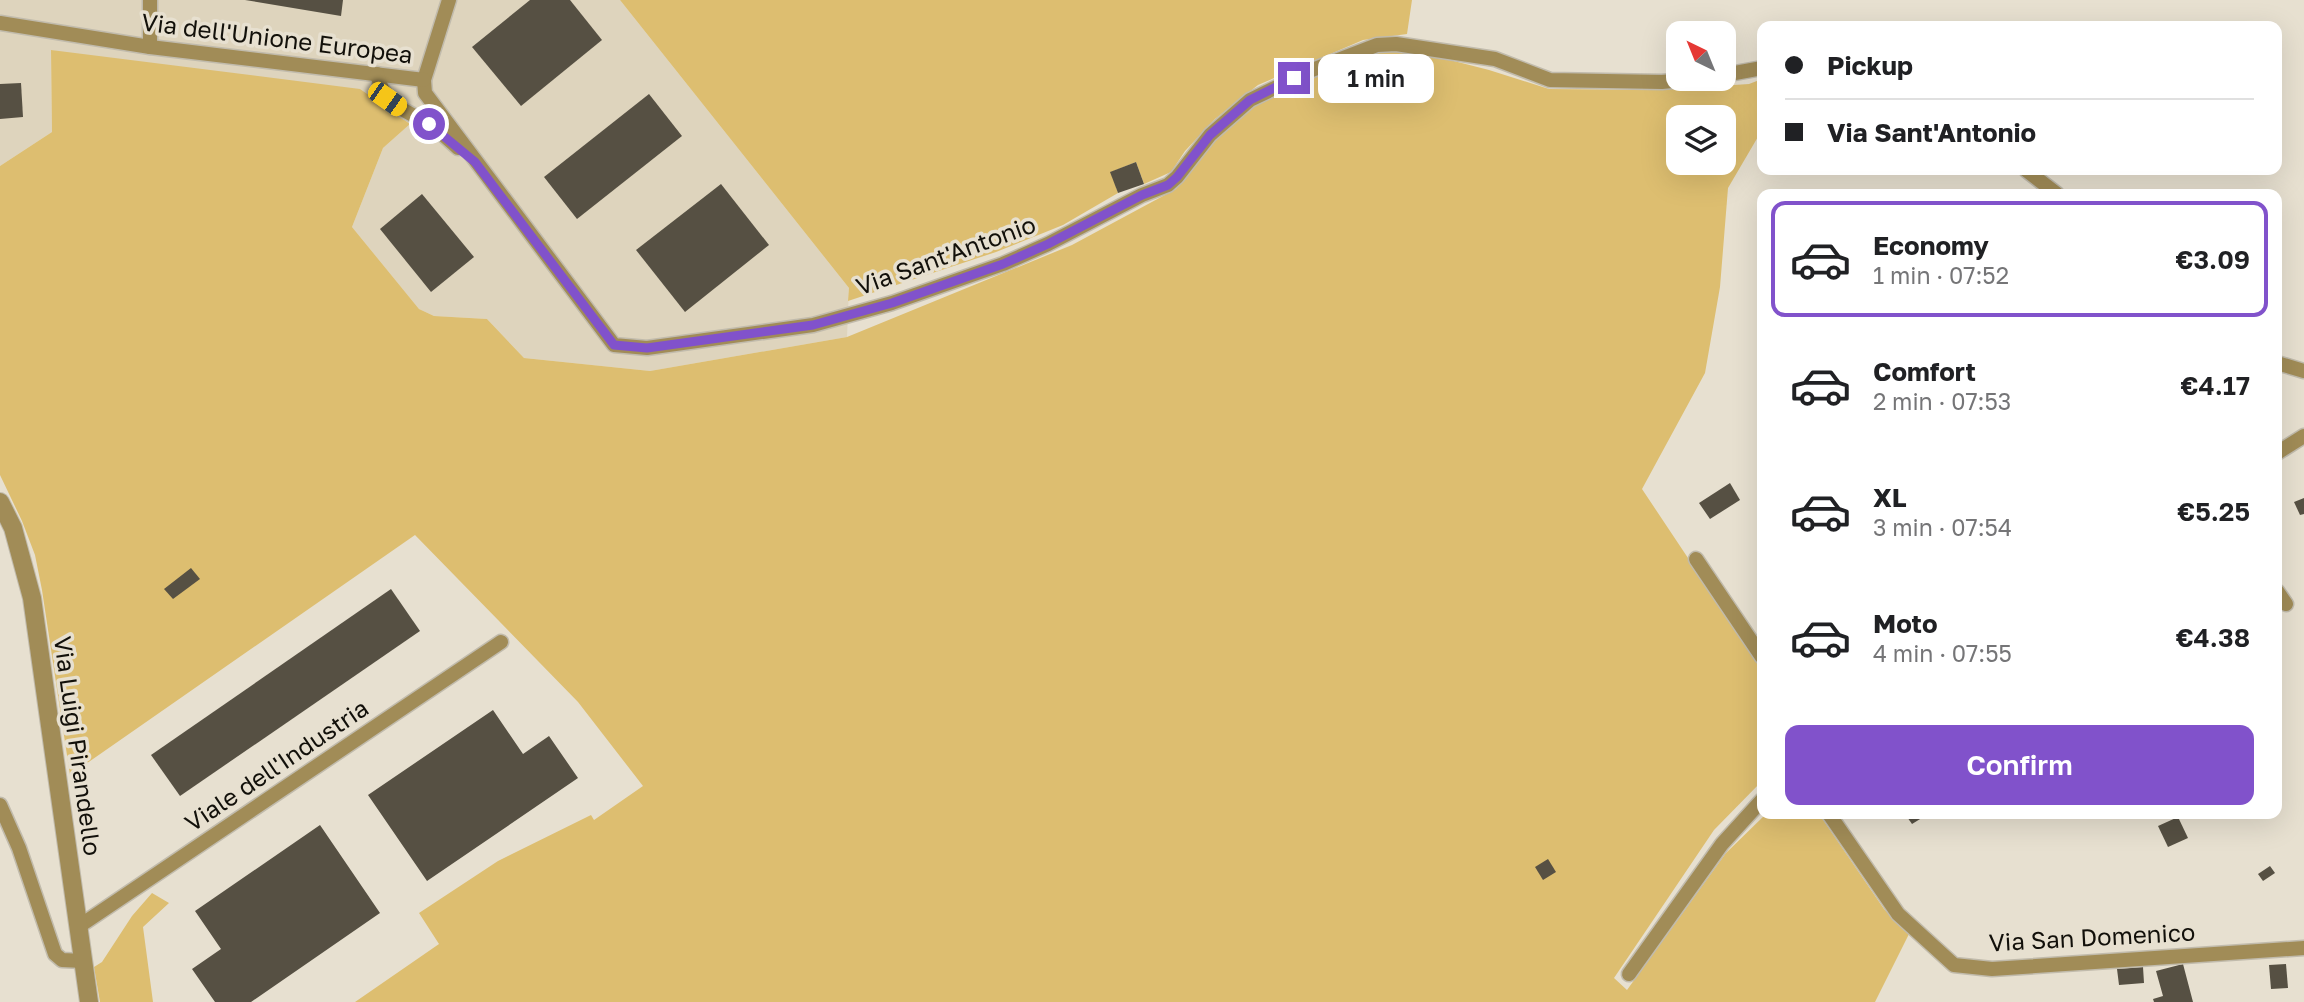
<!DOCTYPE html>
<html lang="en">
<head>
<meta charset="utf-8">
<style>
	:root { --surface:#fff; --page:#f6f6f6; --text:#202124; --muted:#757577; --line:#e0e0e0; --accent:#8152cb }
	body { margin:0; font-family:"Golos Text",sans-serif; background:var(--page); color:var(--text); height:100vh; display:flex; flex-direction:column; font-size:26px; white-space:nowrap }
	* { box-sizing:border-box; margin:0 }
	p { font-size:23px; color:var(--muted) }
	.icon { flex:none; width:38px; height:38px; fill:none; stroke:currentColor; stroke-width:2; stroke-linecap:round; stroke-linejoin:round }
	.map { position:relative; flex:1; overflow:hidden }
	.details { position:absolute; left:1757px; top:189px; width:525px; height:630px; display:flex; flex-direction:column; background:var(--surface); border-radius:14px; box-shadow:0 7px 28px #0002 }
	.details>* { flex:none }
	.guide { position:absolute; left:1757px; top:21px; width:525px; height:154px; border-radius:14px; box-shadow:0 7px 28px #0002; display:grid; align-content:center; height:154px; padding:0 28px; background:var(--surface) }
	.needle { width:46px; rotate:317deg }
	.controls { position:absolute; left:1666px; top:21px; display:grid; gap:14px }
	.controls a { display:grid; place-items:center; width:70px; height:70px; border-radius:14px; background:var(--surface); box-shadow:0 7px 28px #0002; font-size:35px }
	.end { position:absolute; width:32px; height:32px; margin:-16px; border:9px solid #8152cb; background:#fff; box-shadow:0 0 0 4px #fff }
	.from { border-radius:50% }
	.bubble { position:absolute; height:49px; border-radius:14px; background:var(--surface); box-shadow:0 7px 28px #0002; font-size:23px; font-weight:600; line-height:49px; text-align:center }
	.car { position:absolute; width:21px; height:42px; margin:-21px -10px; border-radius:9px; box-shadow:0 0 5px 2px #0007; background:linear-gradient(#f5c518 24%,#345 0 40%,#f5c518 0 76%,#345 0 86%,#f5c518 0) }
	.guide b { display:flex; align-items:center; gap:24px; height:66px; font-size:26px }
	.guide b+b { border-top:2px solid var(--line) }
	.guide i { width:18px; height:18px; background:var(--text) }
	ul { padding:12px 0 0; list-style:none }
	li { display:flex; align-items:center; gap:21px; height:116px; margin:0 14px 10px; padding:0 14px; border:4px solid transparent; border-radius:14px }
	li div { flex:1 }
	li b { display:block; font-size:26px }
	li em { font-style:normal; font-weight:600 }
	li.active { border-color:var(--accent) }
	li>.icon { width:63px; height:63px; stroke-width:1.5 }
	.primary-button { display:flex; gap:14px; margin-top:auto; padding:14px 28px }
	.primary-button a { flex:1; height:80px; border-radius:14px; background:var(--accent); color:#fff; font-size:28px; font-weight:600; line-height:80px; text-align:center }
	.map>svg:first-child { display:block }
	.built { fill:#ded4bd }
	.green { fill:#ddbe70; fill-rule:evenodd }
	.building { fill:#565043 }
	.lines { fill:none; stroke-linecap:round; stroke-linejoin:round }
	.minor-casing { stroke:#c1bbac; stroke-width:17 }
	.tertiary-casing { stroke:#c1bbac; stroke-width:20 }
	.minor { stroke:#a18c57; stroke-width:14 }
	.tertiary { stroke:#a18c57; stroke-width:18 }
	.route { stroke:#8152cb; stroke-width:9 }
	.labels { text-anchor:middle; stroke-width:7; stroke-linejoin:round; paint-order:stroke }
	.street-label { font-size:24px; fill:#12100a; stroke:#e7e0d0 }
</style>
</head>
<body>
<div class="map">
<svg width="2304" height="1002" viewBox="0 0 2304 1002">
	<rect width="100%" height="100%" fill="#e7e0d0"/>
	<polygon class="built" points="0,0 620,0 849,288 847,337 650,371 524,358 487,319 434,316 419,309 352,227 383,148 410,124 51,50 52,132 0,166"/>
	<g class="green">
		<polygon points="620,0 1412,0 1407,34 1363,40 1258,85 1215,119 1185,151 1171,172 1144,184 1136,162 1111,172 1118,193 1063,225 996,252 848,301 849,288"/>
		<path d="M1399 47 1489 70 1549 89 1658 90 1749 84 1762 79V130L1728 188 1720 287 1705 373 1642 489 1762 669V781L1714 830 1614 978 1627 990 1726 853 1766 814H1819L1884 909 1909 934 1875 1002H355L439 944 419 913 498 861 591 815 594 820 643 786 578 702 415 535 70 775 42 590 35 555 22 521 0 475V166L52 132 51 50 360 89 410 124 383 148 352 227 419 309 434 316 487 319 524 358 650 371 847 337 1072 245 1176 189 1223 131 1250 108 1278 90 1358 55ZM1678 117H1724V163H1678Z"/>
		<polygon points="152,893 169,903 143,927 153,1002 100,1002 94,967 102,962 132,916"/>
	</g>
	<g class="building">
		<polygon points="245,0 343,0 341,16"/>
		<polygon points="530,0 570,0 602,40 521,106 472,47"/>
		<polygon points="21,83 23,117 0,119 0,84"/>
		<polygon points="649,94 682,136 577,219 544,177"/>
		<polygon points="1136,162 1144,184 1118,193 1110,172"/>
		<polygon points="721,184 769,245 685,312 636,250"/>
		<polygon points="422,194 474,257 431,292 380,229"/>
		<polygon points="1730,483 1740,500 1710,519 1699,503"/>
		<polygon points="2304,498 2304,514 2300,515 2294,502"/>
		<polygon points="191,568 200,579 173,599 164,589"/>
		<polygon points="391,589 420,631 180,796 151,755"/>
		<polygon points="493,710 523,754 549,736 578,778 427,881 368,795"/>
		<polygon points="1905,814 1923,814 1925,816 1912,824"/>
		<polygon points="2178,817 2188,838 2168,847 2158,826"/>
		<polygon points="320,825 380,913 251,1002 215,1002 192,969 221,949 195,911"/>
		<polygon points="1548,859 1556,872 1543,880 1535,867"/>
		<polygon points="2270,866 2275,873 2263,881 2258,874"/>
		<polygon points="2183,964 2193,1002 2154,1002 2153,999 2163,996 2156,971"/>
		<polygon points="2286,964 2288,988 2271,989 2269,965"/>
		<polygon points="2143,967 2144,983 2119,985 2117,969"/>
	</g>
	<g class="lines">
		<g class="minor-casing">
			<g id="minor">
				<polyline points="150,0 150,47"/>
				<polyline points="449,0 424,80 425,93 614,345 647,348 813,325 892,303 1003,264 1048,244 1142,195 1168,185 1177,177 1210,135 1250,100 1312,70 1377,45 1396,44 1495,59 1550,80 1662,82 1691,79"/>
				<polyline points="0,23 150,47 424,80"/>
				<path d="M377 74C385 107 401 107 427 123 438 129 448 139 458 148"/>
				<polyline points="1724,75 1762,68"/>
				<polyline points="2026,170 2057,194"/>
				<polyline points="2277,363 2304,371"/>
				<polyline points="2277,453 2304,436"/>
				<polyline points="1696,559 1762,657"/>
				<polyline points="2277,591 2286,604"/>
				<polyline points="0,805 19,848 55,954 62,960 83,961"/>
				<polyline points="1829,814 1898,914 1954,965 1992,969 2304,948"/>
				<polyline points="78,927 501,642"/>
				<polyline points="1629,974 1722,844 1762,800"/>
			</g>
		</g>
		<g class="tertiary-casing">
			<polyline id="tertiary" points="0,502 13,528 32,598 89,1002"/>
		</g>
		<use href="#minor" class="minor"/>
		<use href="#tertiary" class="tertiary"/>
	</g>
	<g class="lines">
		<polyline class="route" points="429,124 475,162 614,345 647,348 813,325 892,303 1003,264 1048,244 1142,195 1168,185 1177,177 1210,135 1250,100 1294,78"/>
	</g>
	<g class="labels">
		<g class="street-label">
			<text transform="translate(277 39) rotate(7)" y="8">Via dell'Unione Europea</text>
			<text transform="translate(946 256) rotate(-20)" y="8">Via Sant'Antonio</text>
			<text transform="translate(77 746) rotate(82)" y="8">Via Luigi Pirandello</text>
			<text transform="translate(277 766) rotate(-34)" y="8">Viale dell'Industria</text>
			<text transform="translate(2092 938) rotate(-3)" y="8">Via San Domenico</text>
		</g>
	</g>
</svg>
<div class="controls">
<a><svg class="needle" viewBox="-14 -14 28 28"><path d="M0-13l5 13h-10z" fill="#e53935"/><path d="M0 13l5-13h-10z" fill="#757577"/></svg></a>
<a><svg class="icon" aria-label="layers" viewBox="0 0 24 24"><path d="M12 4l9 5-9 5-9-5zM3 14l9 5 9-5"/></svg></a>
</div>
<i class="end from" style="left:429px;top:124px"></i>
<i class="end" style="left:1294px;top:78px"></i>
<div class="bubble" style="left:1318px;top:54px;width:116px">1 min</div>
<i class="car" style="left:387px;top:99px;rotate:125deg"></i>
<div class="guide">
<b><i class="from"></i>Pickup</b>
<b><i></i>Via Sant'Antonio</b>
</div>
<section class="details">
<ul>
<li class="active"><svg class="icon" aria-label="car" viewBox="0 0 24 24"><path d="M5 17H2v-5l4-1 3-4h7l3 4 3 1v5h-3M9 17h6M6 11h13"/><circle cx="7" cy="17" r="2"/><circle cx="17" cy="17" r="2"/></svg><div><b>Economy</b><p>1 min · 07:52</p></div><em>€3.09</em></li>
<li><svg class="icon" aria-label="car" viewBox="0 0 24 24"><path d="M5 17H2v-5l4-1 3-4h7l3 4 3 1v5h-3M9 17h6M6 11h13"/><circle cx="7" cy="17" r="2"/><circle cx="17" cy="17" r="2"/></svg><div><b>Comfort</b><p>2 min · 07:53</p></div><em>€4.17</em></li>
<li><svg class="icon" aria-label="car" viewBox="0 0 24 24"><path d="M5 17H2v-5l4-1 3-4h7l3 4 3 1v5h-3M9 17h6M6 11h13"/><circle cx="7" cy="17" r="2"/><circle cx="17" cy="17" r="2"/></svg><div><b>XL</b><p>3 min · 07:54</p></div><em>€5.25</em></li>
<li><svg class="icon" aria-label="car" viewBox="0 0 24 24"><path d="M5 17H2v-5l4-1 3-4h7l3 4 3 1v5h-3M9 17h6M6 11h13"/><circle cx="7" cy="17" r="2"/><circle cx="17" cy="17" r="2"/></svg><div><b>Moto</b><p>4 min · 07:55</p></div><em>€4.38</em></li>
</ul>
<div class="primary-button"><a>Confirm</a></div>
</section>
</div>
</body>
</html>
